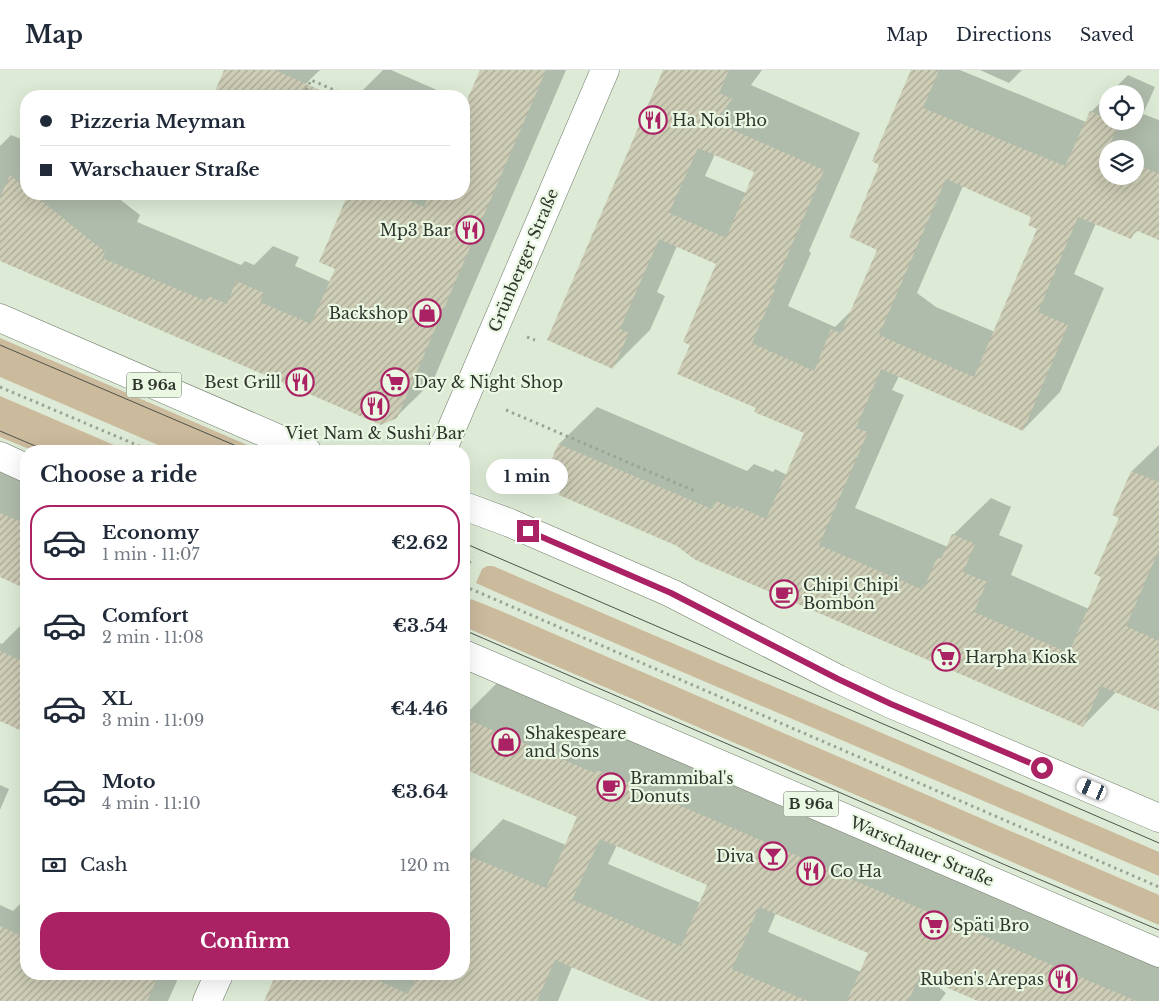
<!DOCTYPE html>
<html lang="en">
<head>
<meta charset="utf-8">
<style>
	:root { --surface:#fff; --page:#f2f2f3; --text:#1f2937; --muted:#747a83; --line:#e0e1e3; --accent:#aa2164 }
	body { margin:0; font-family:"Libre Baskerville",serif; background:var(--page); color:var(--text); height:100vh; display:flex; flex-direction:column; font-size:19px; white-space:nowrap }
	* { box-sizing:border-box; margin:0 }
	p { font-size:16px; color:var(--muted) }
	.icon { flex:none; width:28px; height:28px; fill:none; stroke:currentColor; stroke-width:2; stroke-linecap:round; stroke-linejoin:round }
	.map { position:relative; flex:1; overflow:hidden }
	.details { position:absolute; left:20px; top:375px; width:450px; height:535px; display:flex; flex-direction:column; background:var(--surface); border-radius:20px; box-shadow:0 5px 20px #0002 }
	.details>* { flex:none }
	.hud { position:absolute; left:20px; top:20px; width:450px; height:110px; border-radius:20px; box-shadow:0 5px 20px #0002; display:grid; align-content:center; height:110px; padding:0 20px; background:var(--surface) }
	.fabs { position:absolute; left:1099px; top:15px; display:grid; gap:10px }
	.fabs a { display:grid; place-items:center; width:45px; height:45px; border-radius:50%; background:var(--surface); box-shadow:0 5px 20px #0002; font-size:25px }
	.end { position:absolute; width:22px; height:22px; margin:-11px; border:6px solid #aa2164; background:#fff; box-shadow:0 0 0 2px #fff }
	.from { border-radius:50% }
	.bubble { position:absolute; height:35px; border-radius:18px; background:var(--surface); box-shadow:0 5px 20px #0002; font-size:16px; font-weight:700; line-height:35px; text-align:center }
	.car { position:absolute; width:15px; height:30px; margin:-15px -8px; border-radius:6px; box-shadow:0 0 4px 1px #0007; background:linear-gradient(#fff 24%,#345 0 40%,#fff 0 76%,#345 0 86%,#fff 0) }
	.hud b { display:flex; align-items:center; gap:18px; height:48px; font-size:19px }
	.hud b+b { border-top:1px solid var(--line) }
	.hud i { width:12px; height:12px; background:var(--text) }
	ul { padding:0; list-style:none }
	li { display:flex; align-items:center; gap:15px; height:75px; margin:0 10px 8px; padding:0 10px; border:2px solid transparent; border-radius:20px }
	li div { flex:1 }
	li b { display:block; font-size:19px }
	li em { font-style:normal; font-weight:700 }
	li.current { border-color:var(--accent) }
	li>.icon { width:45px; height:45px; stroke-width:1.5 }
	h2 { padding:0 20px; font-size:22px; line-height:60px }
	.pay { display:flex; align-items:center; gap:12px; height:55px; padding:0 20px; font-size:19px }
	.pay p { margin-inline-start:auto }
	.primary-button { display:flex; gap:10px; margin-top:auto; padding:10px 20px }
	.primary-button a { flex:1; height:58px; border-radius:20px; background:var(--accent); color:#fff; font-size:20px; font-weight:700; line-height:58px; text-align:center }
	header { display:flex; align-items:center; gap:30px; box-sizing:border-box; height:70px; padding:0 25px; background:var(--surface); border-bottom:1px solid var(--line) }
	header strong { font-size:24px }
	nav { display:flex; gap:28px; margin-inline-start:auto; font-size:18px }
	.map>svg:first-child { display:block }
	.green { fill:#ccba9d }
	.shadow { fill:#0003; fill-rule:evenodd }
	.building { fill:url(#building-hatch); fill-rule:evenodd }
	.lines { fill:none; stroke-linecap:round; stroke-linejoin:round }
	.secondary-casing { stroke:#6c7866; stroke-width:29 }
	.primary-casing { stroke:#6c7866; stroke-width:29 }
	.path { stroke:#99a494; stroke-width:3; stroke-dasharray:2.5 4; stroke-linecap:butt }
	.secondary { stroke:#fff; stroke-width:28 }
	.primary { stroke:#fff; stroke-width:28 }
	.tram { stroke:#4d5349; stroke-width:1 }
	.route { stroke:#aa2164; stroke-width:6 }
	.labels { text-anchor:middle; stroke-width:4.5; stroke-linejoin:round; paint-order:stroke }
	.shield { fill:#eaf8e3; stroke:#687064; stroke-width:1 }
	.shield-label { font-size:15px; font-weight:bold; fill:#30352d }
	.poi-label { font-size:16px; fill:#30352d; stroke:#eaf8e3; text-anchor:start }
	.street-label { font-size:16px; fill:#30352d; stroke:#eaf8e3 }
</style>
</head>
<body>
<header>
<strong>Map</strong>
<nav><a>Map</a><a>Directions</a><a>Saved</a></nav>
</header>
<div class="map">
<svg width="1159" height="931" viewBox="0 0 1159 931">
	<defs>
		<pattern id="building-hatch" width="6" height="6" patternUnits="userSpaceOnUse" patternTransform="scale(1.25)"><rect width="6" height="6" fill="#ceceb7"/><path d="M-1 1l2-2M0 6l6-6M5 7l2-2" fill="none" stroke="#a8a895"/></pattern>
	</defs>
	<rect width="100%" height="100%" fill="#ddebd6"/>
	<g class="green">
		<polygon points="0,269 0,268 261,381 172,381 0,307"/>
		<polygon points="0,326 128,381 34,381 0,367"/>
		<polygon points="487,496 493,496 1159,782 1159,806 505,526 476,513 482,499"/>
		<polygon points="471,529 501,541 1159,825 1159,855 467,558 464,555 464,543"/>
	</g>
	<g class="shadow">
		<polygon points="226,0 320,0 298,21 296,26 215,26"/>
		<polygon points="383,0 391,0 437,20 434,26 357,26"/>
		<polygon points="481,0 566,0 433,311 396,347 0,189 0,76 11,65 26,71 26,124 113,124 140,145 137,152 241,195 245,191 254,195 273,176 299,187 295,196 331,212 337,198 347,129 340,126 341,124 464,124 464,40"/>
		<path d="M664 0H762L751 15 860 63 809 181 811 183 788 236 835 257 853 239 879 179 881 94 913 0H960L1086 52 1091 42 1108 25V51H1135V24H1109L1128 5 1155 17 1143 44 1159 50V169L1138 160 1131 167 1096 153 1074 204 1104 218 1060 322 1023 360 899 306 892 320 904 325 855 438 948 477 953 465 991 428 1011 437 999 465 1023 475 1011 505 1089 539 1103 506 1120 447 1114 444 1132 401 1159 375V639L1117 621 1083 656 678 475 568 406 549 397 559 374 597 337 747 401 754 394 773 402 775 399 787 405 805 363 757 337 692 274 718 194 677 176 657 222 665 226 650 260 613 297ZM1108 79H1135V106H1108ZM715 84 756 102 746 123 705 106ZM963 116 1033 147 1039 159 995 262 936 237 917 223Z"/>
		<polygon points="980,0 1022,0 1009,13"/>
		<polygon points="0,388 26,400 26,517 0,506"/>
		<polygon points="26,550 26,661 0,650 0,573 2,574"/>
		<path d="M499 611 1159 889V931H981L936 912 935 914 946 923 940 931H653L572 897 558 931H265L277 904H464V793L467 786 503 749 566 775 578 746 464 698V646ZM617 775 709 814 701 833 608 794ZM776 843 870 882 861 902 768 862Z"/>
		<polygon points="0,715 9,719 0,740"/>
		<polygon points="26,828 26,904 180,904 168,931 0,931 0,835 13,841"/>
	</g>
	<g class="building">
		<polygon points="224,0 275,0 333,26 213,26"/>
		<polygon points="480,0 546,0 397,348 381,355 0,191 0,127 10,105 26,119 26,124 33,124 105,182 102,188 206,231 208,226 227,234 236,211 264,223 260,232 311,254 335,199 319,192 348,124 394,124 424,137 429,124 464,124 464,37"/>
		<path d="M663 0H729L719 23 732 29 715 52 824 100 773 219 775 220 752 273 814 301 831 259 841 263 877 180 849 167 879 95 872 91 911 0H939L923 38 1065 96 1090 41 1108 49V51H1113L1119 54 1107 81 1108 106H1135V93L1159 104V170L1135 160 1131 169 1078 147 1038 242 1068 255 1023 361 881 299 856 358 868 362 819 475 921 519 922 515 925 516 937 487 941 489 952 464 975 474 963 502 987 512 974 542 1069 583 1101 507 1094 504 1119 448 1112 445 1131 401 1159 412V480L1126 556 1159 571V641L1101 616 1083 657 698 491 694 489 677 476 559 425 567 406 548 398 558 374 712 439 716 431 735 439 737 436 766 449 804 363 754 342 756 338 677 304 690 275 683 272 716 194 659 169 620 259 629 263 613 299 547 270ZM698 78 754 102 726 168 669 143ZM946 109 1031 147 1028 155 1037 159 974 307 879 265Z"/>
		<polygon points="0,443 26,454 26,519 0,507"/>
		<polygon points="0,581 26,593 26,663 0,651"/>
		<path d="M464 648 595 703 597 700 1136 931H978L920 906 908 931H847L868 883 759 837 732 899 808 931H650L555 890 537 931H264L276 904H364L408 924 417 904H464V784L546 818 577 747 464 699ZM600 769 707 815 681 876 572 830Z"/>
		<polygon points="0,856 26,868 26,904 159,904 147,931 0,931"/>
	</g>
	<g class="lines">
		<g class="secondary-casing">
			<g id="secondary">
				<polyline points="442,381 605,0"/>
				<polyline points="207,931 219,904"/>
			</g>
		</g>
		<g class="primary-casing">
			<g id="primary">
				<polyline points="0,248 307,381"/>
				<polyline points="0,386 26,398"/>
				<polyline points="464,436 510,453 671,523 838,609 891,634 1159,748"/>
				<polyline points="464,584 1159,883"/>
			</g>
		</g>
		<g class="path">
			<polyline points="303,26 311,10 348,26"/>
			<polyline points="527,267 535,270"/>
			<polyline points="0,317 151,381"/>
			<polyline points="506,340 697,422"/>
			<polyline points="464,505 472,487"/>
			<polyline points="464,516 1159,817"/>
		</g>
		<use href="#secondary" class="secondary"/>
		<use href="#primary" class="primary"/>
		<g class="tram">
			<polyline points="0,275 248,381"/>
			<polyline points="0,361 47,381"/>
			<polyline points="464,473 1159,773"/>
			<polyline points="464,560 901,749 1003,794 1159,860"/>
		</g>
	</g>
	<g class="lines">
		<polyline class="route" points="528,461 671,523 838,609 891,634 1042,698"/>
	</g>
	<defs>
		<g id="restaurant-ring" transform="scale(1.4375)"><circle r="9.5" fill="#eaf8e3" stroke="#aa2164" stroke-width="1.5"/><path d="M-5-6h1v4h1v-4h1v4h1v-4h1v5L-1.5 .5V6h-2V.5L-5-1ZM5-6V6H3V1.5H1.5Q1.5-4 5-6Z" fill="#aa2164"/></g>
		<g id="shop-ring" transform="scale(1.4375)"><circle r="9.5" fill="#eaf8e3" stroke="#aa2164" stroke-width="1.5"/><path d="M-5-2.5h2.3a2.7 3.5 0 0 1 5.4 0H5L5.5 6h-11ZM-1.5-2.5h3a1.5 2.3 0 0 0-3 0Z" fill="#aa2164"/></g>
		<g id="supermarket-ring" transform="scale(1.4375)"><circle r="9.5" fill="#eaf8e3" stroke="#aa2164" stroke-width="1.5"/><path d="M-6-5.5h2.5l.6 2H6L4.5 2H-2.5L-4.4-4H-6ZM-1.5 3.2a1.3 1.3 0 1 0 .1 0ZM3 3.2a1.3 1.3 0 1 0 .1 0Z" fill="#aa2164"/></g>
		<g id="cafe-ring" transform="scale(1.4375)"><circle r="9.5" fill="#eaf8e3" stroke="#aa2164" stroke-width="1.5"/><path d="M-5.5-4.5H6V0H3Q3 3.5 0 3.5H-2.5Q-5.5 3.5-5.5 0ZM3-3.2v2h1.7v-2ZM-6 4.5H4V6H-6Z" fill="#aa2164"/></g>
		<g id="bar-ring" transform="scale(1.4375)"><circle r="9.5" fill="#eaf8e3" stroke="#aa2164" stroke-width="1.5"/><path d="M-6-5H6L.8 .8V4.5H3.5V6h-7V4.5H-.8V.8Z" fill="#aa2164"/></g>
	</defs>
	<g fill-rule="evenodd">
		<use href="#restaurant-ring" x="653" y="50"/>
		<use href="#restaurant-ring" x="470" y="160"/>
		<use href="#shop-ring" x="427" y="243"/>
		<use href="#restaurant-ring" x="300" y="312"/>
		<use href="#supermarket-ring" x="395" y="312"/>
		<use href="#restaurant-ring" x="375" y="336"/>
		<use href="#cafe-ring" x="784" y="524"/>
		<use href="#supermarket-ring" x="946" y="587"/>
		<use href="#shop-ring" x="506" y="672"/>
		<use href="#cafe-ring" x="611" y="717"/>
		<use href="#bar-ring" x="773" y="786"/>
		<use href="#restaurant-ring" x="811" y="801"/>
		<use href="#supermarket-ring" x="934" y="855"/>
		<use href="#restaurant-ring" x="1063" y="909"/>
	</g>
	<g class="labels">
		<g class="shield">
			<rect x="126.5" y="302.5" width="55" height="25" rx="4"/>
			<rect x="783.5" y="721.5" width="55" height="25" rx="4"/>
		</g>
		<g class="shield-label">
			<text x="154" y="320">B 96a</text>
			<text x="811" y="739">B 96a</text>
		</g>
		<g class="poi-label">
			<text x="672" y="56">Ha Noi Pho</text>
			<text x="451" y="166" text-anchor="end">Mp3 Bar</text>
			<text x="408" y="249" text-anchor="end">Backshop</text>
			<text x="281" y="318" text-anchor="end">Best Grill</text>
			<text x="414" y="318">Day &amp; Night Shop</text>
			<text x="375" y="369" text-anchor="middle">Viet Nam &amp; Sushi Bar</text>
			<text x="803" y="521">Chipi Chipi<tspan x="803" dy="18">Bombón</tspan></text>
			<text x="965" y="593">Harpha Kiosk</text>
			<text x="525" y="669">Shakespeare<tspan x="525" dy="18">and Sons</tspan></text>
			<text x="630" y="714">Brammibal's<tspan x="630" dy="18">Donuts</tspan></text>
			<text x="754" y="792" text-anchor="end">Diva</text>
			<text x="830" y="807">Co Ha</text>
			<text x="953" y="861">Späti Bro</text>
			<text x="1044" y="915" text-anchor="end">Ruben's Arepas</text>
		</g>
		<g class="street-label">
			<text transform="translate(523 190) rotate(-67)" y="6">Grünberger Straße</text>
			<text transform="translate(922 781) rotate(23)" y="6">Warschauer Straße</text>
		</g>
	</g>
</svg>
<div class="fabs">
<a><svg class="icon" aria-label="locate" viewBox="0 0 24 24"><circle cx="12" cy="12" r="6"/><path d="M12 2v4M12 18v4M2 12h4M18 12h4"/></svg></a>
<a><svg class="icon" aria-label="layers" viewBox="0 0 24 24"><path d="M12 4l9 5-9 5-9-5zM3 14l9 5 9-5"/></svg></a>
</div>
<i class="end from" style="left:1042px;top:698px"></i>
<i class="end" style="left:528px;top:461px"></i>
<div class="bubble" style="left:486px;top:389px;width:82px">1 min</div>
<i class="car" style="left:1092px;top:719px;rotate:293deg"></i>
<div class="hud">
<b><i class="from"></i>Pizzeria Meyman</b>
<b><i></i>Warschauer Straße</b>
</div>
<section class="details">
<h2>Choose a ride</h2>
<ul>
<li class="current"><svg class="icon" aria-label="car" viewBox="0 0 24 24"><path d="M5 17H2v-5l4-1 3-4h7l3 4 3 1v5h-3M9 17h6M6 11h13"/><circle cx="7" cy="17" r="2"/><circle cx="17" cy="17" r="2"/></svg><div><b>Economy</b><p>1 min · 11:07</p></div><em>€2.62</em></li>
<li><svg class="icon" aria-label="car" viewBox="0 0 24 24"><path d="M5 17H2v-5l4-1 3-4h7l3 4 3 1v5h-3M9 17h6M6 11h13"/><circle cx="7" cy="17" r="2"/><circle cx="17" cy="17" r="2"/></svg><div><b>Comfort</b><p>2 min · 11:08</p></div><em>€3.54</em></li>
<li><svg class="icon" aria-label="car" viewBox="0 0 24 24"><path d="M5 17H2v-5l4-1 3-4h7l3 4 3 1v5h-3M9 17h6M6 11h13"/><circle cx="7" cy="17" r="2"/><circle cx="17" cy="17" r="2"/></svg><div><b>XL</b><p>3 min · 11:09</p></div><em>€4.46</em></li>
<li><svg class="icon" aria-label="car" viewBox="0 0 24 24"><path d="M5 17H2v-5l4-1 3-4h7l3 4 3 1v5h-3M9 17h6M6 11h13"/><circle cx="7" cy="17" r="2"/><circle cx="17" cy="17" r="2"/></svg><div><b>Moto</b><p>4 min · 11:10</p></div><em>€3.64</em></li>
</ul>
<div class="pay"><svg class="icon" aria-label="cash" viewBox="0 0 24 24"><path d="M3 7h18v10H3z"/><circle cx="12" cy="12" r="2"/></svg>Cash<p>120 m</p></div>
<div class="primary-button"><a>Confirm</a></div>
</section>
</div>
</body>
</html>
